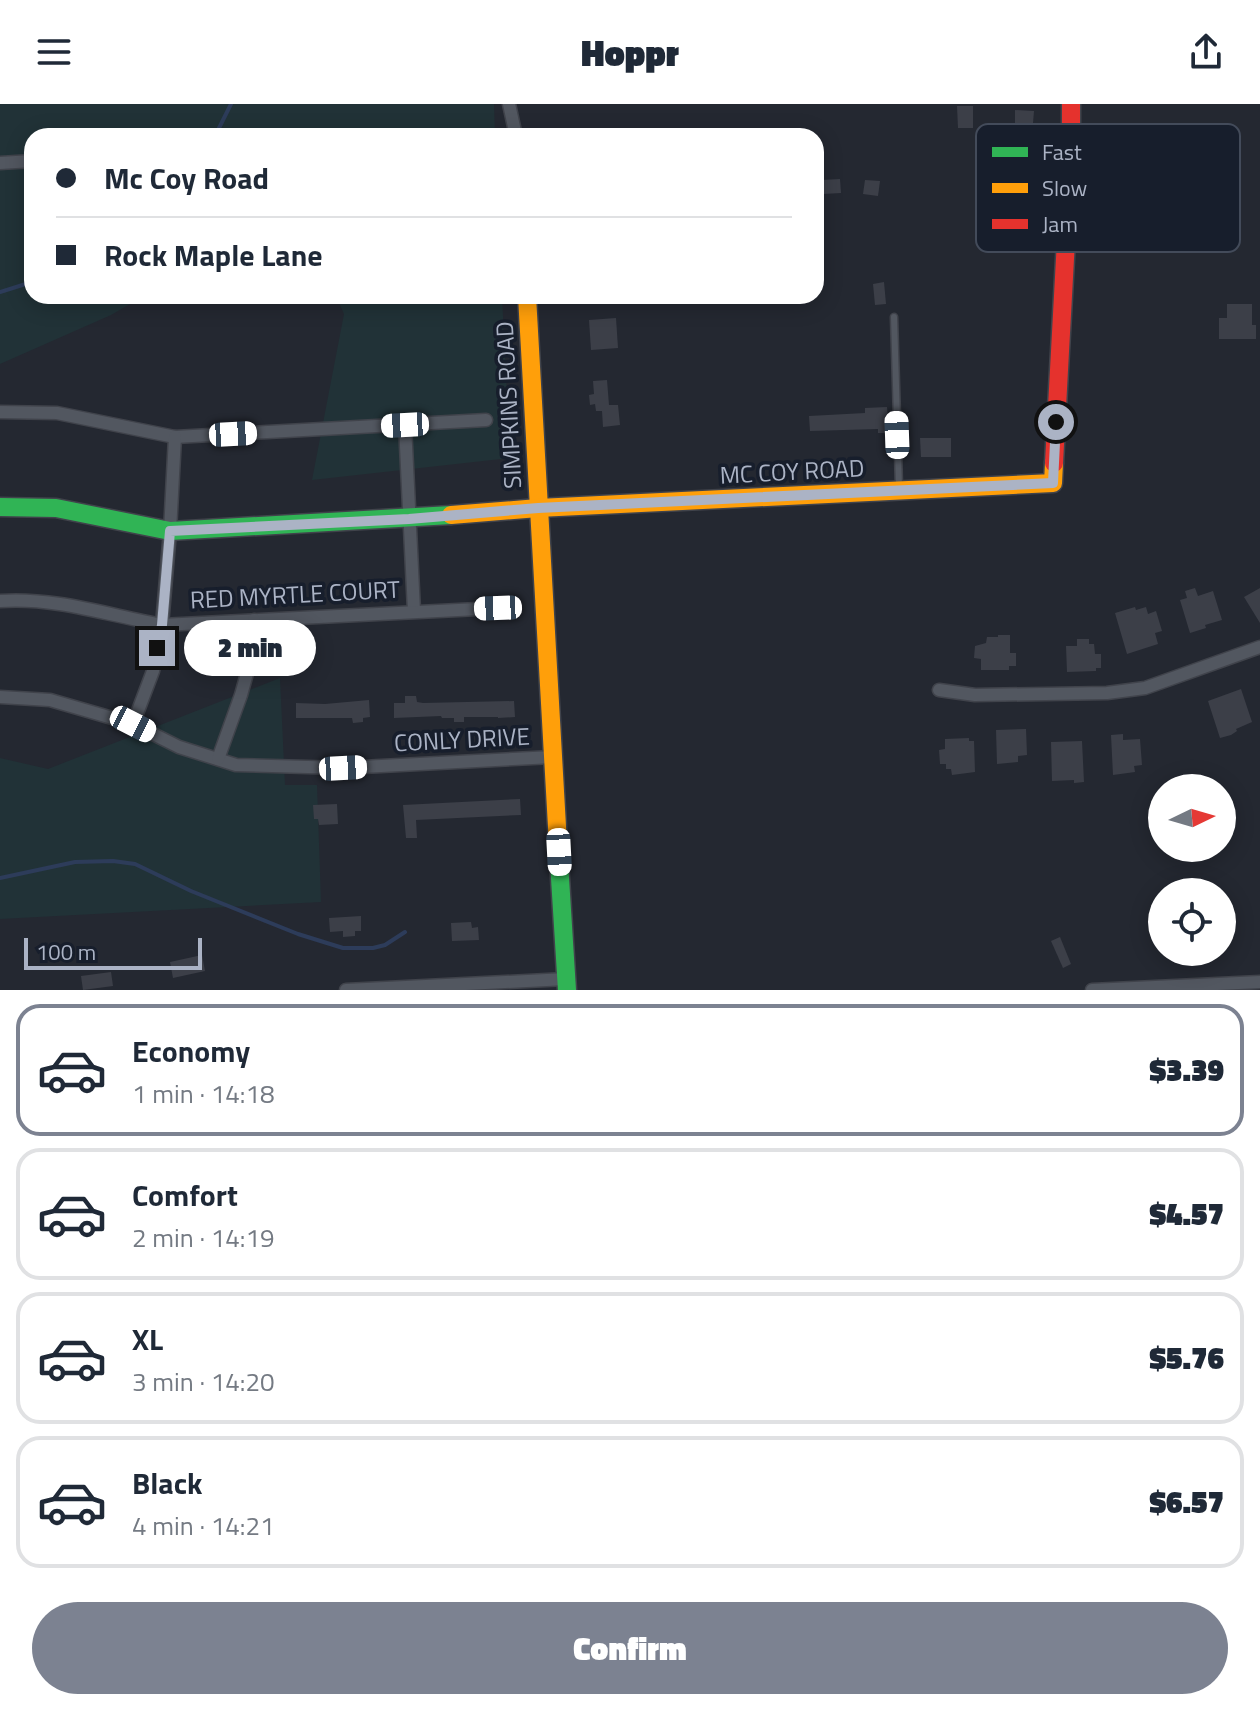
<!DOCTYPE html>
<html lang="en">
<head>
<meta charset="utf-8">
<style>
	:root { --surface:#fff; --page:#f6f6f7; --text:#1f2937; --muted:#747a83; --line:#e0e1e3; --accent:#7c8291 }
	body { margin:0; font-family:"Titillium Web",sans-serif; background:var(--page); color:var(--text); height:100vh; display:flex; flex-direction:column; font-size:30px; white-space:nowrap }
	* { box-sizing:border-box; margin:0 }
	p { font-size:26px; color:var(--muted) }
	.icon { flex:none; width:44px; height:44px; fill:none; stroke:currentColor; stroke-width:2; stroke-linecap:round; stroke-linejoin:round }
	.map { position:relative; height:886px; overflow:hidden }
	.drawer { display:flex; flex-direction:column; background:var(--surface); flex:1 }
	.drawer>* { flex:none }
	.top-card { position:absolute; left:24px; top:24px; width:800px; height:176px; border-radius:24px; box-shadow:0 4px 20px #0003; display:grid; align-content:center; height:176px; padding:0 32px; background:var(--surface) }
	.needle { width:52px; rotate:85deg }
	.controls { position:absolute; left:1148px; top:670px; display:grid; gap:16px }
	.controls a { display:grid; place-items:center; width:88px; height:88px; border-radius:50%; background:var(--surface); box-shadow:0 4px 20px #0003; font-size:40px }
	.scale { position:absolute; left:24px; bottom:20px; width:178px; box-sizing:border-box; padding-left:8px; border:4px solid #abb3c5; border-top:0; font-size:22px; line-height:28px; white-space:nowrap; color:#abb3c5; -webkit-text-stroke:6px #171e2c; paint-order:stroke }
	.end { position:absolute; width:36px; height:36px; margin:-18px; border:10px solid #abb3c5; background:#111; box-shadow:0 0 0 4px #111 }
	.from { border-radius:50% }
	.bubble { position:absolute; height:56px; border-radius:28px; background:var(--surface); box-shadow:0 4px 20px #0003; font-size:26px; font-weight:800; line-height:56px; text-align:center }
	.car { position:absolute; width:24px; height:48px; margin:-24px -12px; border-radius:10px; box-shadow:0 0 6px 2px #0007; background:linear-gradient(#fff 24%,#345 0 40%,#fff 0 76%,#345 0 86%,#fff 0) }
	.top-card b { display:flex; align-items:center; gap:28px; height:76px; font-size:30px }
	.top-card b+b { border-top:2px solid var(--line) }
	.top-card i { width:20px; height:20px; background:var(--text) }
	ul { padding:14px 0 0; list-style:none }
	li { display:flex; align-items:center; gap:24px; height:132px; margin:0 16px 12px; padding:0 16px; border:4px solid var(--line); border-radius:24px }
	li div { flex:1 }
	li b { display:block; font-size:30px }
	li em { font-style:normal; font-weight:800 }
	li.selected { border-color:var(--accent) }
	li>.icon { width:72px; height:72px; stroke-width:1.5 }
	.button { display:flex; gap:16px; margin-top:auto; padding:16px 32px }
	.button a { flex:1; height:92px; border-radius:48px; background:var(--accent); color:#fff; font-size:32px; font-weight:800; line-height:92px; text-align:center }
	header { display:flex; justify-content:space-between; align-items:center; height:104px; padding:0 32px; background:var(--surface); font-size:36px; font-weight:800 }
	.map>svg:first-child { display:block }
	.green { fill:#213237 }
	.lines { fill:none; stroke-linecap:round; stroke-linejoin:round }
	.stream { stroke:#2d3c5a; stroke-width:4 }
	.building { fill:#3c3f48 }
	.lane-casing { stroke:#40434b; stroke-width:9 }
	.street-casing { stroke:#40434b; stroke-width:15 }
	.fast-casing { stroke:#40434b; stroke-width:21 }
	.slow-casing { stroke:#40434b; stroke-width:21 }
	.jam-casing { stroke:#40434b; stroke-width:21 }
	.lane { stroke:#525760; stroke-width:6 }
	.street { stroke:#525760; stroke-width:12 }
	.fast { stroke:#30b455; stroke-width:18 }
	.slow { stroke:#ff9f0a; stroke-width:18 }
	.jam { stroke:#e5322d; stroke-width:18 }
	.route { stroke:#abb3c5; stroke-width:10 }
	.labels { text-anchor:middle; stroke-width:7; stroke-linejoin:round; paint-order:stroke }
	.street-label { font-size:24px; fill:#abb3c5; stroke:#171e2c }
	.key { fill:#171e2c; stroke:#434b5a; stroke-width:2 }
	.key-label { font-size:22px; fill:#abb3c5 }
</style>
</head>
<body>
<header><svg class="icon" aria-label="menu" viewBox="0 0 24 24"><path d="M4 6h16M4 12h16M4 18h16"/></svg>Hoppr<svg class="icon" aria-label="share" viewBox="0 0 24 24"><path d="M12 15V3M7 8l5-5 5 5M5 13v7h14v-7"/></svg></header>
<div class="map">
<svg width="1260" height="886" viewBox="0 0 1260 886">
	<rect width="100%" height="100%" fill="#242831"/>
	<g class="green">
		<polygon points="0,0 494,0 495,32 32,32 32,192 144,192 111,211 0,260"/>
		<polygon points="336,192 502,192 510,354 312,376 344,210"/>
		<polygon points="280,574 285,681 317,681 321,798 0,815 0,654 48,665"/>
	</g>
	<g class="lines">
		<g class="stream">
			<polyline points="215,32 231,0"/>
			<polyline points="0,188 32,178"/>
			<polyline points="0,774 75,758 113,757 135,760 191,787 298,830 343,844 373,844 385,841 405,828"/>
		</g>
	</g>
	<g class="building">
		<polygon points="957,2 973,2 973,24 958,24"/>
		<polygon points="1015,6 1034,7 1032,31 1015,31"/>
		<polygon points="840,75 841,89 823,90 821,76"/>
		<polygon points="865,76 880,77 878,92 863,90"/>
		<polygon points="884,178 886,200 875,201 873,180"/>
		<polygon points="1227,200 1252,200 1252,221 1256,221 1256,235 1219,235 1219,214 1227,214"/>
		<polygon points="616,214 618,244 591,246 589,216"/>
		<polygon points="607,276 609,301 618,301 620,321 603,323 602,307 596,307 595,300 590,301 589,291 594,290 593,277"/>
		<polygon points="887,303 889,329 878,329 878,325 810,327 809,312 865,309 865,304"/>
		<polygon points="920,334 951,334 951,353 921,353"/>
		<polygon points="1195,484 1198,492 1213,487 1222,516 1205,521 1206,524 1190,529 1180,496 1187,494 1185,487"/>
		<polygon points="1260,484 1260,519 1244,493"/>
		<polygon points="1135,503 1136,506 1146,503 1148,510 1156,507 1162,527 1155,529 1158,540 1127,550 1115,509"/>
		<polygon points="998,531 1010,531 1010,549 1016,549 1016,562 1009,562 1009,566 981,566 981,555 974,554 975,542 986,539 987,533 998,533"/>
		<polygon points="1077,535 1089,535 1089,540 1094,540 1095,550 1101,550 1101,564 1096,564 1096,567 1067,568 1066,542 1077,542"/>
		<polygon points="1241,585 1252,618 1236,625 1237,627 1231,631 1220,634 1208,597"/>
		<polygon points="405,592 416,592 417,598 423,599 514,597 515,613 498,614 498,613 464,613 464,618 454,618 454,614 442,614 441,612 394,614 394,599 405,599"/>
		<polygon points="369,596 370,613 363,614 363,618 353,619 352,614 296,614 296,599 325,600"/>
		<polygon points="1026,625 1027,651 1018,652 1018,658 997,660 996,626"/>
		<polygon points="1123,630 1123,636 1140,635 1142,661 1134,662 1135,668 1113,671 1111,631"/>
		<polygon points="969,634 969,637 974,637 975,668 952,671 951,665 946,665 946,660 940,660 939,646 945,645 945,635"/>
		<polygon points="1082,637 1084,678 1074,679 1074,676 1052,677 1051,638"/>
		<polygon points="520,695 521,711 416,716 417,734 406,734 403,701"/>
		<polygon points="337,700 338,720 319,721 318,715 314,715 313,701"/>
		<polygon points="361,812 361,827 355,827 355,832 343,833 343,827 330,828 329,814"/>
		<polygon points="471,818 472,824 478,823 479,836 452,837 451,819"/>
		<polygon points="1060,833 1071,860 1063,864 1051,837"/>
		<polygon points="202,851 205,867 173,874 170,858"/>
		<polygon points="111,868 113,882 83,886 81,872"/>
	</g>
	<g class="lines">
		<g class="lane-casing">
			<polyline id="lane" points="894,213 899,383"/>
		</g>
		<g class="street-casing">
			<g id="street">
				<polyline points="509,0 516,32"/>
				<polyline points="0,59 32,57"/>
				<polyline points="0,308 57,309 175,333 486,316"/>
				<polyline points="405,321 414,507"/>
				<path d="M0 497C55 493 108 511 162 521L498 504"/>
				<polyline points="939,586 975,591 1107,589 1145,584 1260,543"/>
				<polyline points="0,593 50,596 133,620 179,643 236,661 343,664 553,653"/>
				<polyline points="133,620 153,567 162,521 170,427 175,333"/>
				<polyline points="218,655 241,591 251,555 254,516"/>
				<polyline points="346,886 566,875"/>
				<polyline points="1092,886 1260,878"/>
			</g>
		</g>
		<g class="fast-casing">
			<g id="fast">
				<polyline points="0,403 56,404 170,427 451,411"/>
				<polyline points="559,758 567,886"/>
			</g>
		</g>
		<g class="slow-casing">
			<g id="slow">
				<polyline points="527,192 559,758"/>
				<polyline points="451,411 538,404 1053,379 1054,359"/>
			</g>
		</g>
		<g class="jam-casing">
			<polyline id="jam" points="1054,359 1071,43 1071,0"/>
		</g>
		<use href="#lane" class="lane"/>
		<use href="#street" class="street"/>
		<use href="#fast" class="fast"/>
		<use href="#slow" class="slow"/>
		<use href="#jam" class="jam"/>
	</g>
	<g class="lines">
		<polyline class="route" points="157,544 162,521 170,427 409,415 538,404 1053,379 1056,318"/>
	</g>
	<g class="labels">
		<g class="street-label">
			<text transform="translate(509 301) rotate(-93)" y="8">SIMPKINS ROAD</text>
			<text transform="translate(792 368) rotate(-3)" y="8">MC COY ROAD</text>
			<text transform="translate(295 491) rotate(-3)" y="8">RED MYRTLE COURT</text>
			<text transform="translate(462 636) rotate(-3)" y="8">CONLY DRIVE</text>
		</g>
	</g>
	<rect x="976" y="20" width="264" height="128" rx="12" class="key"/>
	<rect x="992" y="43" width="36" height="10" fill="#30b455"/>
	<rect x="992" y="79" width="36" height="10" fill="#ff9f0a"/>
	<rect x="992" y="115" width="36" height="10" fill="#e5322d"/>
	<g class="key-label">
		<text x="1042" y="56">Fast</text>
		<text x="1042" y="92">Slow</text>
		<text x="1042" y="128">Jam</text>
	</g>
</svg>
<div class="controls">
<a><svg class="needle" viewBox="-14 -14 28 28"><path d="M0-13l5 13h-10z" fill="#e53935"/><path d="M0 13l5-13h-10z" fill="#747a83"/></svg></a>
<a><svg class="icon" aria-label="locate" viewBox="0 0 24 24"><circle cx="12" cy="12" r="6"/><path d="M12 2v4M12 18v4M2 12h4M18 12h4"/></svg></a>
</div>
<div class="scale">100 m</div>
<i class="end from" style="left:1056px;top:318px"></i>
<i class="end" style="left:157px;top:544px"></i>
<div class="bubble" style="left:184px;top:516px;width:132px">2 min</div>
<i class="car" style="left:405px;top:321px;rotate:267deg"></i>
<i class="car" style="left:233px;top:330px;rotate:87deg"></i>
<i class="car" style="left:897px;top:331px;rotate:358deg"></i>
<i class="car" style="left:498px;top:504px;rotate:268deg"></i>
<i class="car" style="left:133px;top:620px;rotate:117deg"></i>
<i class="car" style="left:343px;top:664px;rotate:87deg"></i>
<i class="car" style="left:559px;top:748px;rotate:177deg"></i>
<div class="top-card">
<b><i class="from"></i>Mc Coy Road</b>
<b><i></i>Rock Maple Lane</b>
</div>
</div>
<section class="drawer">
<ul>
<li class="selected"><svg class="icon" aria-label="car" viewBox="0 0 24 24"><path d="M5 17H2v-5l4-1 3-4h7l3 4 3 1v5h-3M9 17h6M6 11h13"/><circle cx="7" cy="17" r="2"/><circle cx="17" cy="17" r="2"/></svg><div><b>Economy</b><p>1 min · 14:18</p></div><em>$3.39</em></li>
<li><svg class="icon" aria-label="car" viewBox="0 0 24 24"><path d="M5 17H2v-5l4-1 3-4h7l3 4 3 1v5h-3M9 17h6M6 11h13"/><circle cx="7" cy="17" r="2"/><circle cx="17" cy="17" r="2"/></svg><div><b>Comfort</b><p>2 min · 14:19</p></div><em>$4.57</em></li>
<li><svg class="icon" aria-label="car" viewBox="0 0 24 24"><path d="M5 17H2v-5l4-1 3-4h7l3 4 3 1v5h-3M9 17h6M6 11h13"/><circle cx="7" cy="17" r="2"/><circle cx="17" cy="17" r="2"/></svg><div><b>XL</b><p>3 min · 14:20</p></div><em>$5.76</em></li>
<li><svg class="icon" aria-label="car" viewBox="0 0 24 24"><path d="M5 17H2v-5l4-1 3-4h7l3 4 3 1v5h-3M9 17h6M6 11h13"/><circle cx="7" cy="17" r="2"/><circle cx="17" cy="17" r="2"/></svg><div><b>Black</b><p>4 min · 14:21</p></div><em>$6.57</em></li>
</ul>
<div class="button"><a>Confirm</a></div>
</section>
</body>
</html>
